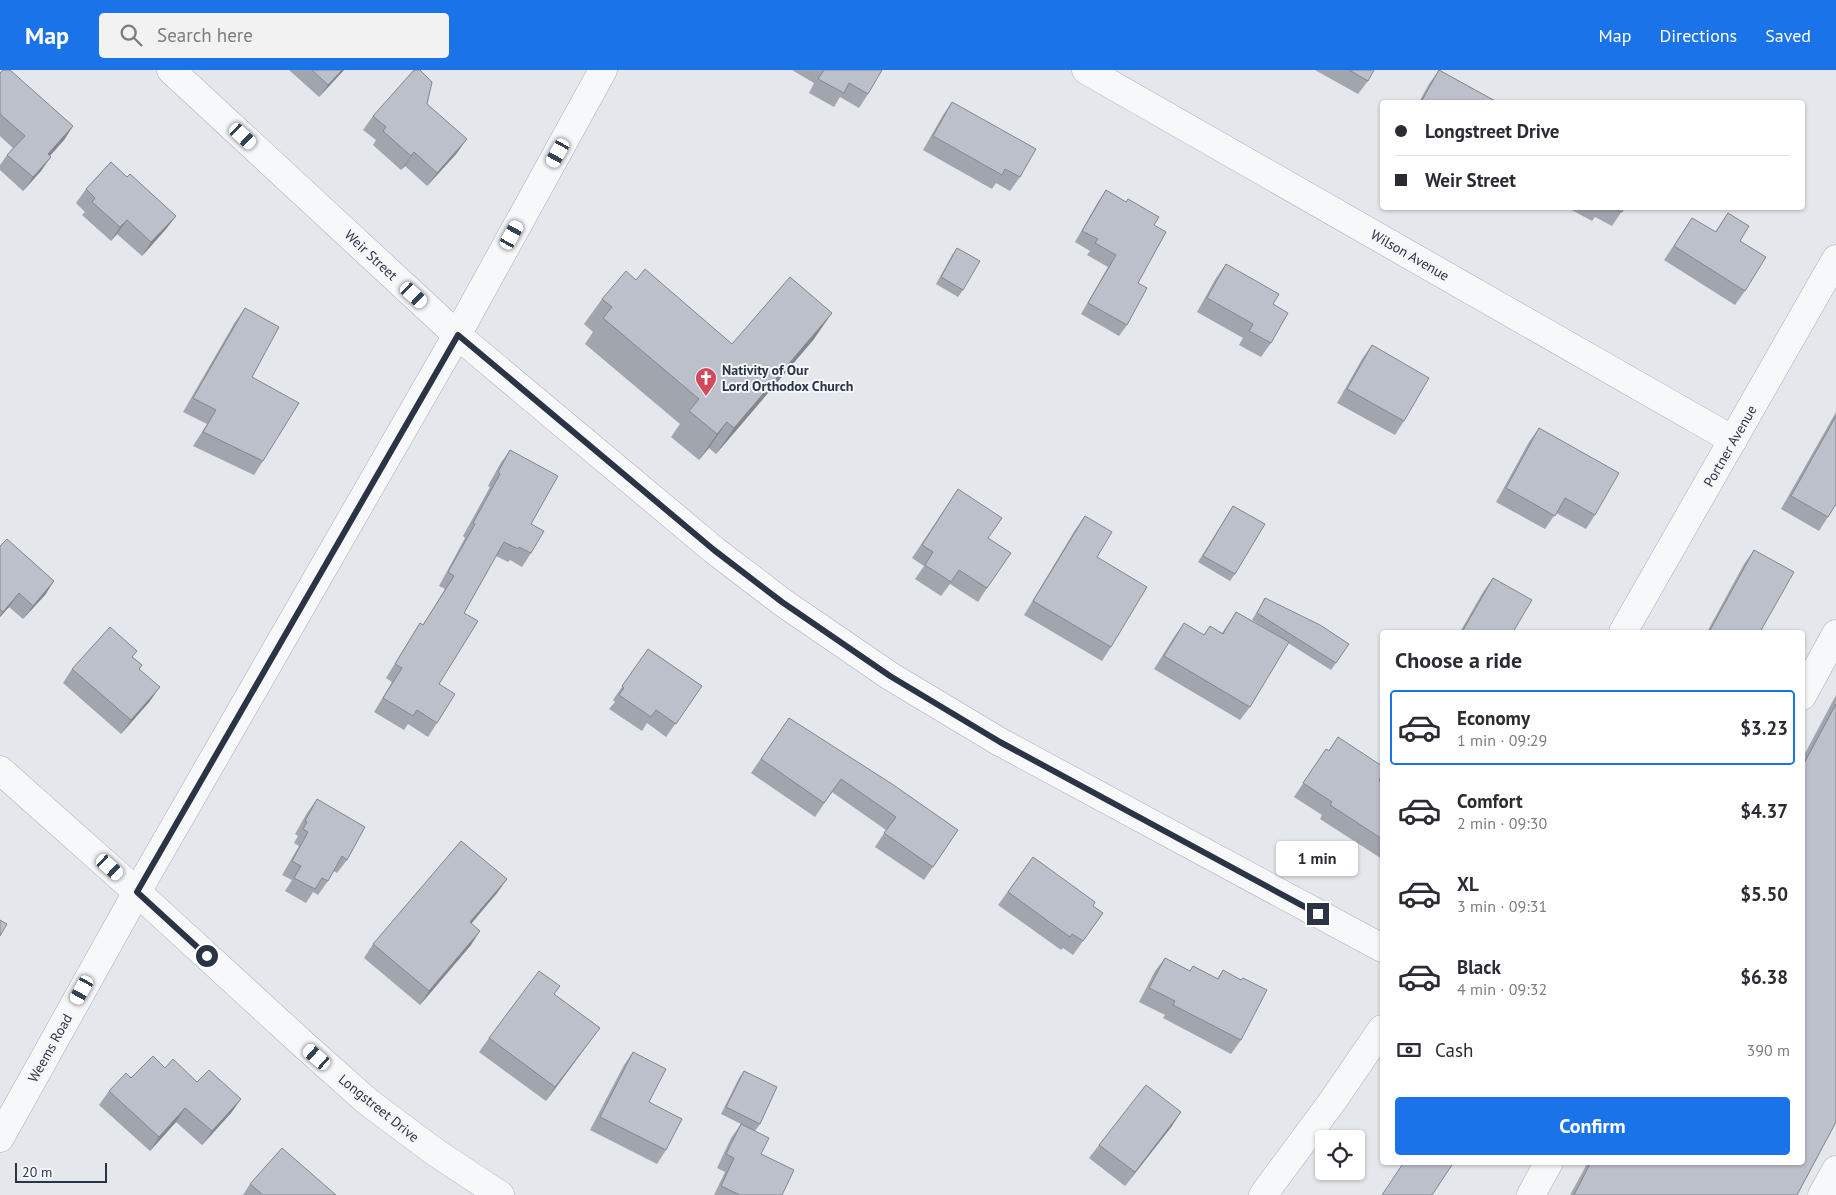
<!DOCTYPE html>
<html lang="en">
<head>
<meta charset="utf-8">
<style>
	:root { --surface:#fff; --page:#f2f2f3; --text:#2b2b33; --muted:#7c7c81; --line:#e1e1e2; --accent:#1a73e8 }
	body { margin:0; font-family:"PT Sans",sans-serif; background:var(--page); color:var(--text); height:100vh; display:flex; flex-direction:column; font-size:19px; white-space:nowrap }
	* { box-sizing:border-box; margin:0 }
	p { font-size:16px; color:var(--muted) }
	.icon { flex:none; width:28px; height:28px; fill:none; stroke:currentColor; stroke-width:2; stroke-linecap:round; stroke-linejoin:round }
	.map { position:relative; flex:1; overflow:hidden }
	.details { position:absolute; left:1380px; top:560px; width:425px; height:535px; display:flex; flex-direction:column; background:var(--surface); border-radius:5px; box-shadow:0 1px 4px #0004 }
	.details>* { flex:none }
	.guide { position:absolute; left:1380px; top:30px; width:425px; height:110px; border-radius:5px; box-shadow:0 1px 4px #0004; display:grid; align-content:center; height:110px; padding:0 15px; background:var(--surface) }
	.tools { position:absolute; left:1315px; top:1060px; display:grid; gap:10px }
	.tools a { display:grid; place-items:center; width:50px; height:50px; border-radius:5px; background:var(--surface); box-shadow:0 1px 4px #0004; font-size:25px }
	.scale { position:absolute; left:15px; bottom:12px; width:92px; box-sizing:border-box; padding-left:5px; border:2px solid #2b3445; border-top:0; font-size:14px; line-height:18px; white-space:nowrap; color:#2b3445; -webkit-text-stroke:4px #f4f6f9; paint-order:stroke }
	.end { position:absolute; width:22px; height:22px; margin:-11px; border:6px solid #2b3445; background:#fff; box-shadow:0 0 0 2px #fff }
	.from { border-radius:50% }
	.bubble { position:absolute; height:35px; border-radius:5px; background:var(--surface); box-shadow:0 1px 4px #0004; font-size:16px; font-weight:800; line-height:35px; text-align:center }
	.car { position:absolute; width:15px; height:30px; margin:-15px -8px; border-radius:6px; box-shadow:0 0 4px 1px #0007; background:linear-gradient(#fff 24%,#345 0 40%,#fff 0 76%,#345 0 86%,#fff 0) }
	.guide b { display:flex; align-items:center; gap:18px; height:48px; font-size:19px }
	.guide b+b { border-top:1px solid var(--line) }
	.guide i { width:12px; height:12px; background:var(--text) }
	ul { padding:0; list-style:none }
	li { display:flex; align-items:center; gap:15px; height:75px; margin:0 10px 8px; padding:0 5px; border:2px solid transparent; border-radius:5px }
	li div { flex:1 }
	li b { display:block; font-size:19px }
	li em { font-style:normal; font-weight:800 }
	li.current { border-color:var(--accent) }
	li>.icon { width:45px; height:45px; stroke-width:1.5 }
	h2 { padding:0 15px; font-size:22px; line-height:60px }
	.pay { display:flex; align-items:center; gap:12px; height:55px; padding:0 15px; font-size:19px }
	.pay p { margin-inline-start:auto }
	.primary-button { display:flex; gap:10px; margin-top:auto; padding:10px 15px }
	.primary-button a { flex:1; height:58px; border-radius:5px; background:var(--accent); color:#fff; font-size:20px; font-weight:800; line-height:58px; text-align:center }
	header { display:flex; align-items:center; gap:30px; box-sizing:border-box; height:70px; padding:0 25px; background:var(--accent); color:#fff }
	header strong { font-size:24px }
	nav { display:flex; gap:28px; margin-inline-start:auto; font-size:18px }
	.search { width:350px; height:45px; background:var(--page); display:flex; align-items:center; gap:12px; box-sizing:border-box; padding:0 18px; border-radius:5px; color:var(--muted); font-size:19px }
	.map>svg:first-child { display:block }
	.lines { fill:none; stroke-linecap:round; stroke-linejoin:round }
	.minor-casing { stroke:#a9aeb7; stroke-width:29 }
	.minor { stroke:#f7f8fa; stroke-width:28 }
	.wall { fill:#a1a5ae }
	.shaded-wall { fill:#83868d }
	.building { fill:#bbc0ca; stroke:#83868d }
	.route { stroke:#2b3445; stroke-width:6 }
	.labels { text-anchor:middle; stroke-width:4; stroke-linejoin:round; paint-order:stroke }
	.street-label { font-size:14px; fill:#2b3445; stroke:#f4f6f9 }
	.poi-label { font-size:14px; font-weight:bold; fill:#2b3445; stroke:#f4f6f9; text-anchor:start }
</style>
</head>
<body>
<header>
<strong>Map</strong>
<div class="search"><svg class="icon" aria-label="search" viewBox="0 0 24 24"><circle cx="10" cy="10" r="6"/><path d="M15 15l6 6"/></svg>Search here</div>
<nav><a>Map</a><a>Directions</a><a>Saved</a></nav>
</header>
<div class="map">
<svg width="1836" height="1125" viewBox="0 0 1836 1125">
	<rect width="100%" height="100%" fill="#e4e7ec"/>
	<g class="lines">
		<g class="minor-casing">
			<g id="minor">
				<polyline points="171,0 457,265 714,480 782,532 890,606 1000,672 1382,878"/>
				<polyline points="1086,0 1733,370"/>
				<polyline points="1623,562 1836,189"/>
				<polyline points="1802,626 1836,564"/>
				<polyline points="0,700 137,822 304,975 368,1032 435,1082 500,1125"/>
				<polyline points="0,1068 137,822 457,265 603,0"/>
				<polyline points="1263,1125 1334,1029 1382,959"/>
				<polyline points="1531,1125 1549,1092"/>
				<polyline points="1822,1125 1836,1100"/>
			</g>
		</g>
		<use href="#minor" class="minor"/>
	</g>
	<g class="wall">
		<polygon points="289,0 344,0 319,27"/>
		<polygon points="792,0 882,0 868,24 859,38 840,27 834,37 809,23 814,13"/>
		<polygon points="1315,0 1374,0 1368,11 1358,24"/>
		<polygon points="1439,0 1497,32 1419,32 1429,14"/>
		<polygon points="0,3 73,56 64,70 50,86 41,101 23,121 0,100 0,95 7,85 13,78 0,66"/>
		<polygon points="952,32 1020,107 1010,121 996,113 992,119 923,80 943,45"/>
		<polygon points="427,34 457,83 427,116 405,96 401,100 373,75 376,70 363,60 373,46"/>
		<polygon points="127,107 176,146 166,159 142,186 117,164 111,171 82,145 85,142 76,133 86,119"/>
		<polygon points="1106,120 1126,132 1128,129 1154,155 1138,213 1127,255 1119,266 1081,244 1108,197 1087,185 1090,181 1075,172 1098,132"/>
		<polygon points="1568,138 1624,138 1612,156 1595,147 1592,151"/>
		<polygon points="1728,143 1740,171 1745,221 1735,235 1664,190 1692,148 1715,162"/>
		<polygon points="957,178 963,220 958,227 936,214 952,185"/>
		<polygon points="1226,194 1273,234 1271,273 1261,287 1239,275 1243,268 1197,242 1216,208"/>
		<polygon points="636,210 732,274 814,269 716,384 709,378 699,390 671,367 680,354 585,274 593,262 584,254 602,229"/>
		<polygon points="245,238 252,307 263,391 254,405 193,376 207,354 183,342 235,252"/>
		<polygon points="1372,275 1404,351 1395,365 1337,333 1362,289"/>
		<polygon points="1836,342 1836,434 1828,447 1819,461 1781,439"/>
		<polygon points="1539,358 1595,445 1586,459 1556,443 1545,459 1496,432 1529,372"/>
		<polygon points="510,380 531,454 531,483 522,497 510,490 508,492 496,486 464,543 439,614 437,653 428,667 408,654 404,660 374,642 392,612 386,608 411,567 420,553 423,555 445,519 439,516 465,468 463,466 490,417 488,416 500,394"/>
		<polygon points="958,419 988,468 987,518 978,532 950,514 941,526 915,509 924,496 912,488"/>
		<polygon points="1233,436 1235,504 1230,511 1198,492"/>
		<polygon points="1085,446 1097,487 1111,577 1102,591 1024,545 1075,460"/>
		<polygon points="0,476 54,511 45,525 23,549 9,537 0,547"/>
		<polygon points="1754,480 1760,562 1707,562 1744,494"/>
		<polygon points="1493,508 1513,562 1460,562 1483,522"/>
		<polygon points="1265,528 1336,593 1331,600 1288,573 1250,637 1240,650 1154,599 1174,567 1184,553 1204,565 1210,556 1222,563 1236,542 1275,564 1252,550"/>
		<polygon points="648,579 702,616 666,667 647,653 642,661 609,639 615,632 613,630"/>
		<polygon points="133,587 142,595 139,599 150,631 121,664 63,613 72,599"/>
		<polygon points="1836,625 1836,1052 1797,1125 1570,1125 1588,1092 1802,1092 1802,689"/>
		<polygon points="789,648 958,760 924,810 875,777 886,760 832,722 815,747 751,703"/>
		<polygon points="1338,667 1379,710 1382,712 1382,789 1320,749 1322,745 1294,727 1326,679 1329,680"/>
		<polygon points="317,729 347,790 337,803 334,801 328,811 318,825 313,822 306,833 285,821 292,810 282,805 299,776 294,773 298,766 295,764 307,743"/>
		<polygon points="1033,787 1093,836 1103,843 1073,885 1063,878 1061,880 998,835"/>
		<polygon points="507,809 497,823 471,853 471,875 420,935 364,888 373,874"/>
		<polygon points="1165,888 1190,901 1193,896 1217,909 1223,900 1241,910 1243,908 1241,970 1231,984 1163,948 1165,945 1139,932 1155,901"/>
		<polygon points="554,924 600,958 546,1031 479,982 489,968"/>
		<polygon points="633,982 649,1032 666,1080 657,1094 590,1060 624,995"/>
		<polygon points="165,998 197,1012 241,1029 231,1043 202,1075 176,1052 150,1081 99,1035 109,1021 131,1008"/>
		<polygon points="744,1001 760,1054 755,1061 761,1084 782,1125 714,1125 725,1102 717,1098 731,1068 741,1054 753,1060 721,1044 739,1008"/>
		<polygon points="1172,1056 1125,1116 1089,1088 1099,1075"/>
		<polygon points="250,1114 336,1125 243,1125"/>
	</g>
	<g class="shaded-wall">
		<polygon points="342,0 344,0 319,27 328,15"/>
		<polygon points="73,56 64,70 39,98 48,84"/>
		<polygon points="467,69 457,83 427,116 437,103"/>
		<polygon points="414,82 405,96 401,100 411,86"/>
		<polygon points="51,87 41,101 23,121 33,107"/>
		<polygon points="176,146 166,159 142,186 151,172"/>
		<polygon points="127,150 117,164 111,171 120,157"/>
		<polygon points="832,243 814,269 716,384 734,358"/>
		<polygon points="727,352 709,378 699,390 717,364"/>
		<polygon points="54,511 45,525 23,549 33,536"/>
		<polygon points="19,523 9,537 0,547 0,545 3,542"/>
		<polygon points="160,617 150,631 121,664 131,650"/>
		<polygon points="507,809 497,823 461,866 470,852"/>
		<polygon points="480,861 471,875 420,935 429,921"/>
		<polygon points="600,958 590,971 546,1031 555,1017"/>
		<polygon points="241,1029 231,1043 202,1075 212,1061"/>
		<polygon points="185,1038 176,1052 150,1081 159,1067"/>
		<polygon points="1181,1042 1172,1056 1125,1116 1135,1102"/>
	</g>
	<g class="building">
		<polygon points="3,0 10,0 73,56 48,84 51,87 33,107 7,85 25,66 0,44 0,3"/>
		<polygon points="312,0 342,0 328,15"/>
		<polygon points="414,0 420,0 432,12 427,34 467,69 437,103 414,82 411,86 383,61 386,57 373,46"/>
		<polygon points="824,0 882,0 868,24 849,13 844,23 818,9"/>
		<polygon points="1349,0 1374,0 1368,11"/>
		<polygon points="1439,0 1497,32 1421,32"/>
		<polygon points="952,32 1036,79 1020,107 1005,99 1002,105 933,66"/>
		<polygon points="111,92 127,107 130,104 176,146 151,172 127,150 120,157 92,132 95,128 86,119"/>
		<polygon points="1106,120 1126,132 1128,129 1159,147 1154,155 1166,162 1138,213 1147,218 1127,255 1088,233 1116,185 1095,173 1098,169 1082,161"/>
		<polygon points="1613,138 1624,138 1622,142"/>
		<polygon points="1728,143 1749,156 1740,171 1766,187 1745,221 1674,176 1692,148 1716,162"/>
		<polygon points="957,178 980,191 963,220 941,207"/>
		<polygon points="1226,194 1279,224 1273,234 1288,243 1271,273 1249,261 1253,254 1207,228"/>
		<polygon points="645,199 732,274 790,207 832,243 734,358 727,352 717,364 689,341 699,329 603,248 612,237 602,229 626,201 636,210"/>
		<polygon points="245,238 279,257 252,307 299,333 263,391 203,362 216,340 193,328"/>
		<polygon points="1372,275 1429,308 1404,351 1347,319"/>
		<polygon points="1836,346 1836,434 1828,447 1791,426"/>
		<polygon points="1539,358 1619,403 1595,445 1565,428 1555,446 1506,418"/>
		<polygon points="510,380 558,406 531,454 544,461 531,483 519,477 518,479 504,472 464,543 478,551 439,614 455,624 437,653 417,640 413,646 383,628 402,598 395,594 420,553 423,555 454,506 448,502 475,454 473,453 500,404 498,402"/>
		<polygon points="958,419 1002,448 988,468 1011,483 987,518 959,500 951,512 925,495 933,482 922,475"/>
		<polygon points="1233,436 1265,454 1235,504 1203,486"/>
		<polygon points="1085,446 1112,462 1097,487 1147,517 1111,577 1033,531"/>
		<polygon points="7,469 54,511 33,536 19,523 3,542 0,539 0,476"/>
		<polygon points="1754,480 1794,502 1760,562 1709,562"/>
		<polygon points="1493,508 1532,530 1513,562 1462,562"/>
		<polygon points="1265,528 1320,555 1349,574 1336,593 1257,543"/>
		<polygon points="1236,542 1289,572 1250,637 1164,586 1184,553 1204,565 1210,556 1223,564"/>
		<polygon points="110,557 137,581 132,587 142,595 139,599 160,617 131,650 72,599"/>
		<polygon points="648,579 702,616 676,654 656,640 651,647 619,625 624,618 622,616"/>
		<polygon points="1836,634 1836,1052 1797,1125 1574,1125 1591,1092 1802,1092 1802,697"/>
		<polygon points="789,648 892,714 958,760 933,797 884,763 896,747 841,709 824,733 761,689"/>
		<polygon points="1338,667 1382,696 1382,705 1379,710 1382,712 1382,769 1330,735 1332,732 1303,713 1326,679 1329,681"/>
		<polygon points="317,729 365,757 347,790 342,786 328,811 322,808 315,819 294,808 301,796 292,791 308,762 303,759 307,752 305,751"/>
		<polygon points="461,771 507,809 470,852 480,861 429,921 373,874"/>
		<polygon points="1033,787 1095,832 1093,836 1103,843 1083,871 1072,864 1070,867 1008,822"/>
		<polygon points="0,850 7,854 0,866"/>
		<polygon points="1165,888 1190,901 1193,896 1218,909 1223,900 1241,910 1243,908 1267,920 1241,970 1173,935 1175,931 1149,918"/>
		<polygon points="539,901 560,916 554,924 600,958 555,1017 489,968"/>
		<polygon points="633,982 666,999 649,1032 682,1049 666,1080 600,1047"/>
		<polygon points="153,986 165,998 173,989 197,1012 209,1000 241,1029 212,1061 185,1038 159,1067 109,1021 126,1003 131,1008"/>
		<polygon points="744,1001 777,1017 760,1054 726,1037"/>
		<polygon points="1146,1015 1181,1042 1135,1102 1099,1075"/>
		<polygon points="741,1054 769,1068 761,1084 794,1100 782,1125 740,1125 721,1116 734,1088 726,1084"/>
		<polygon points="282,1078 336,1125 263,1125 250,1114"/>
		<polygon points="1404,1092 1454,1092 1432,1125 1382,1125"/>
	</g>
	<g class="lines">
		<polyline class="route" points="207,886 137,822 458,265 714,480 782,532 890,606 1000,672 1318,844"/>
	</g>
	<defs>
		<g id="church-pin" transform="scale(1.125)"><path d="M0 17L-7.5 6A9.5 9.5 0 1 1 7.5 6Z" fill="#d1495b" stroke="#f4f6f9"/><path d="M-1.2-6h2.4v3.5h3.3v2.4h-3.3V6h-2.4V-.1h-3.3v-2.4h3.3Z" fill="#fff"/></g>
	</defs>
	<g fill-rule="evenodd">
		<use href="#church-pin" x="706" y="308"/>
	</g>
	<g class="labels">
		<g class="street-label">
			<text transform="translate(371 185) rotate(43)" y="5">Weir Street</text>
			<text transform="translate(1410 185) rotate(30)" y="5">Wilson Avenue</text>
			<text transform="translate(1730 376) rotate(-60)" y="5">Portner Avenue</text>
			<text transform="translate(50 978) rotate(-61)" y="5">Weems Road</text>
			<text transform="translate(379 1038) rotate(39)" y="5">Longstreet Drive</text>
		</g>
		<g class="poi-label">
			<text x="722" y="305">Nativity of Our<tspan x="722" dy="16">Lord Orthodox Church</tspan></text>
		</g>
	</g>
</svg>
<div class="tools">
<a><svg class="icon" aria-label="locate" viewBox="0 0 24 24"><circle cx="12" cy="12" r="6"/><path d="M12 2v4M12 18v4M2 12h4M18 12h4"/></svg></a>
</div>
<div class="scale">20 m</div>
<i class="end from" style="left:207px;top:886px"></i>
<i class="end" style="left:1318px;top:844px"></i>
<div class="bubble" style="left:1276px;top:771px;width:82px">1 min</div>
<i class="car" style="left:243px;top:66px;rotate:133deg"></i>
<i class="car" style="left:558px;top:83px;rotate:209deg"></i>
<i class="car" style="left:512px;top:165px;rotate:29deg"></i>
<i class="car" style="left:414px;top:225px;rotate:133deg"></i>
<i class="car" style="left:110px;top:797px;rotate:132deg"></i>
<i class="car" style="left:82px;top:920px;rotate:209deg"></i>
<i class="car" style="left:317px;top:987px;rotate:311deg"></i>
<div class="guide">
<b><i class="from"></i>Longstreet Drive</b>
<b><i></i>Weir Street</b>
</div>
<section class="details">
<h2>Choose a ride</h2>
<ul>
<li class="current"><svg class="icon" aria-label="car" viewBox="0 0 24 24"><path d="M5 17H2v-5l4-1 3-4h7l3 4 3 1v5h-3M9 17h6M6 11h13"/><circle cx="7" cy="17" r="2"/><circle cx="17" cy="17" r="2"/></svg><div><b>Economy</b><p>1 min · 09:29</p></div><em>$3.23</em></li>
<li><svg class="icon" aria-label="car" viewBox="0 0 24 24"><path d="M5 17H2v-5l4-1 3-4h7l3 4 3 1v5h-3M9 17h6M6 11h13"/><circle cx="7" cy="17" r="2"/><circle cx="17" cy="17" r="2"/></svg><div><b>Comfort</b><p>2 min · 09:30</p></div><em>$4.37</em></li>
<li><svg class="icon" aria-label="car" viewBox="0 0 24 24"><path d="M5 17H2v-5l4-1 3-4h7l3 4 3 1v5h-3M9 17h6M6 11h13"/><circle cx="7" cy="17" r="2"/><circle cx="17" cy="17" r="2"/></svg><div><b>XL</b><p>3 min · 09:31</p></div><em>$5.50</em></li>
<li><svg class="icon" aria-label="car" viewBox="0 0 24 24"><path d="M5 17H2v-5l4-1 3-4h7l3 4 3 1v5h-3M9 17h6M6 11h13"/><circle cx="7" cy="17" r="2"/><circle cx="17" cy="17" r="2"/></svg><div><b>Black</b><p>4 min · 09:32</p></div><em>$6.38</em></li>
</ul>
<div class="pay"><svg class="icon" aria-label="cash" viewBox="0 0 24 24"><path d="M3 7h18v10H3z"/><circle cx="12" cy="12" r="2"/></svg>Cash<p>390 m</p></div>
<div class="primary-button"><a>Confirm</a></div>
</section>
</div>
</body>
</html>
